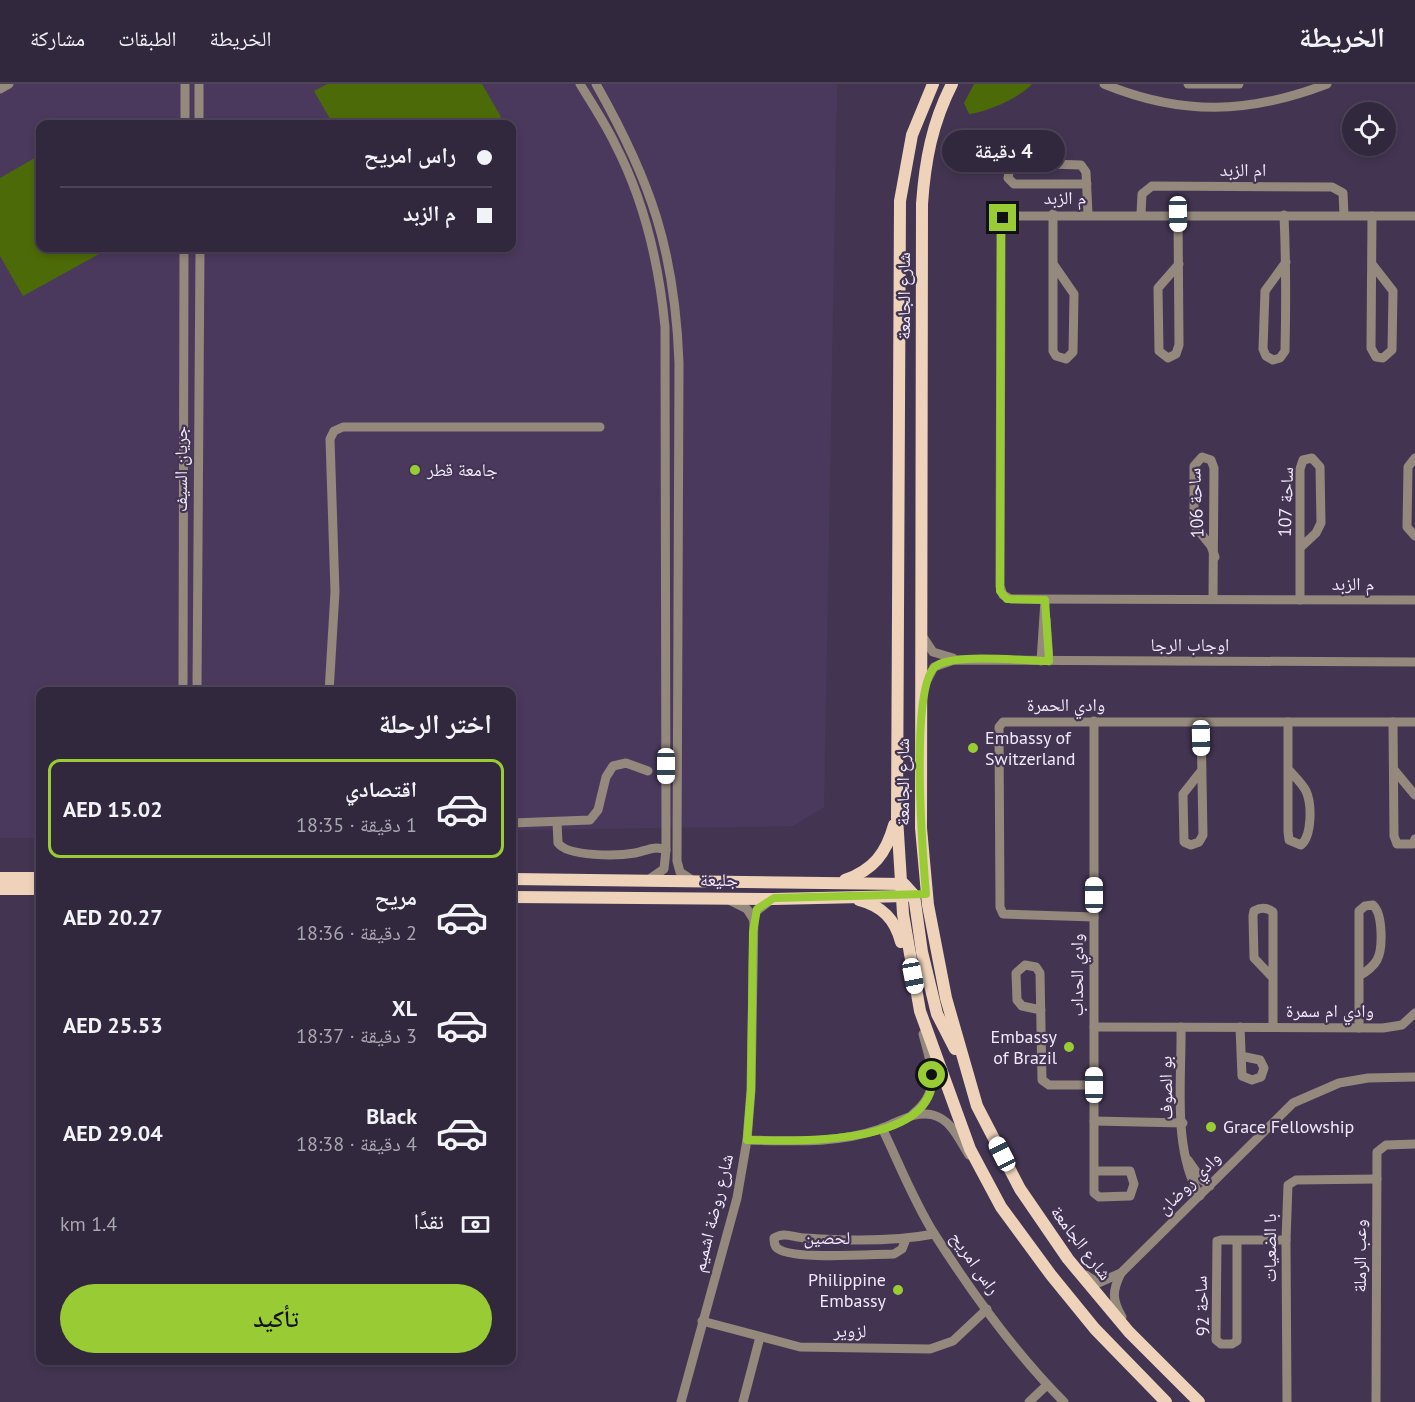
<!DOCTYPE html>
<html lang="ar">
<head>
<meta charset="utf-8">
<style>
	:root { --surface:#32283e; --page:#3d3449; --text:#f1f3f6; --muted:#a8a6b0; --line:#4d4458; --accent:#99cb35 }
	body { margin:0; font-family:"PT Sans","Noto Naskh Arabic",sans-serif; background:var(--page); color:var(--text); direction:rtl; height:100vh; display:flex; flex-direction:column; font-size:22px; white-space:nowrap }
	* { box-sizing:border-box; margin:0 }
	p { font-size:20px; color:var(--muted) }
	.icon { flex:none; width:33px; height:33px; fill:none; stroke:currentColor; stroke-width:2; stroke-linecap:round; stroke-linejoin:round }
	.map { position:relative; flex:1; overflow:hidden; direction:ltr }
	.side { position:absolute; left:36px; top:603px; width:480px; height:678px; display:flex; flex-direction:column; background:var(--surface); border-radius:12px; box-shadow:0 3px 9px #0003,0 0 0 2px var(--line); direction:rtl }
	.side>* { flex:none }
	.top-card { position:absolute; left:36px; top:36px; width:480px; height:132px; border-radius:12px; box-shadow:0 3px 9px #0003,0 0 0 2px var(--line); direction:rtl; display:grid; align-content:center; height:132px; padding:0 24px; background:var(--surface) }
	.tools { position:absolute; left:1342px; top:18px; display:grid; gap:12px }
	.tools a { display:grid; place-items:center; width:54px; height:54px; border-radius:50%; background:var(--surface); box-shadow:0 3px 9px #0003,0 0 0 2px var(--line); font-size:30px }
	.end { position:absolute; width:27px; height:27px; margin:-14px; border:8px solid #99cb35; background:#111; box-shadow:0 0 0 3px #111 }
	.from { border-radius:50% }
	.bubble { position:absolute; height:42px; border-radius:21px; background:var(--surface); box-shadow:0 3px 9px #0003,0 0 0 2px var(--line); font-size:20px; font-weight:600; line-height:42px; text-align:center; direction:rtl }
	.car { position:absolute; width:18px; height:36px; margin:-18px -9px; border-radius:8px; box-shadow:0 0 4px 2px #0007; background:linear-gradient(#fff 24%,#345 0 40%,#fff 0 76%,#345 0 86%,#fff 0) }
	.top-card b { display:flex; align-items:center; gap:21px; height:57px; font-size:22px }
	.top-card b+b { border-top:2px solid var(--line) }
	.top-card i { width:15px; height:15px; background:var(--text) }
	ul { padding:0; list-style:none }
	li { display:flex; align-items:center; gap:18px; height:99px; margin:0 12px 9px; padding:0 12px; border:3px solid transparent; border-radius:12px }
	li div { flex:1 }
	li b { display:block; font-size:22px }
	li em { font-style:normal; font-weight:600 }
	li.on { border-color:var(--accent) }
	li>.icon { width:54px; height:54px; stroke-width:1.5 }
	h2 { padding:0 24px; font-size:27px; line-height:72px }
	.pay { display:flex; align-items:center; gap:15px; height:66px; padding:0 24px; font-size:22px }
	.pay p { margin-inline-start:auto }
	.cta { display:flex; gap:12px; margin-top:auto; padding:12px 24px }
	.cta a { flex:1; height:69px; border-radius:36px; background:var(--accent); color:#111; font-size:24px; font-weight:600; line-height:69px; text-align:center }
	header { display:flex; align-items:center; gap:36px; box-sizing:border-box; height:84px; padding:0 30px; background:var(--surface); border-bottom:2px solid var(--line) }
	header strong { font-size:28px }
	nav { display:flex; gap:33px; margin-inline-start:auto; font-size:21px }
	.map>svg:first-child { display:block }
	.built { fill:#4b395d; fill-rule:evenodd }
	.green { fill:#4d6a08 }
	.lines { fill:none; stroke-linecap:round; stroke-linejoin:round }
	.minor { stroke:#95887c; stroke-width:9 }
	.major { stroke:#eed3ba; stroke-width:12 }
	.route { stroke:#99cb35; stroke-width:8 }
	.poi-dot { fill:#99cb35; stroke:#433552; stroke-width:2 }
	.labels { text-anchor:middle; stroke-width:4.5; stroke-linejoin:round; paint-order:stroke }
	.street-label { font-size:18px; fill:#f1e9fc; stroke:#433552 }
	.poi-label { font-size:18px; fill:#f1e9fc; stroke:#433552; text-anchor:start }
</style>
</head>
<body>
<header>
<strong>الخريطة</strong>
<nav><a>الخريطة</a><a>الطبقات</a><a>مشاركة</a></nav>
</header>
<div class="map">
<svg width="1415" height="1318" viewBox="0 0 1415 1318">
	<rect width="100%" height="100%" fill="#433552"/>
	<path class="built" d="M0 0H837L824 723 793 742 512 746V608H40V754H0ZM40 40H512V164H40Z"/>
	<g class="green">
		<polygon points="327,0 482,0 501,33 488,40 333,40 314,7"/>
		<path d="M974 0H1032C1021 13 987 28 969 30L964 19Z"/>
		<polygon points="40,71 40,164 110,164 23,212 0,172 0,94"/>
	</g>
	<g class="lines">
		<g class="minor">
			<polyline points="199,0 199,40"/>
			<path d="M580 0C592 20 605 39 615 60 644 116 659 180 665 243L666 766 664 785 648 796"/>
			<path d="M596 0C651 97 675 167 679 279L677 777 680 788 692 796"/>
			<path d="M1104 0C1182 32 1249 30 1327 0"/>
			<polyline points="1188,0 1239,0"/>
			<polyline points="0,5 9,0"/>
			<polyline points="185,40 185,0"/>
			<polyline points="1087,100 1014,100 1008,94 1010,83 1017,79 1081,81 1086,88 1088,130"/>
			<polyline points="1053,130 1053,267 1056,272 1066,275 1073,268 1074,210 1054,181"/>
			<polyline points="1141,130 1142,110 1152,102 1332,103 1343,109 1344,131"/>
			<polyline points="1178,130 1179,261 1176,270 1168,274 1159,267 1158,204 1179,180"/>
			<path d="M1284 131C1286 176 1286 222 1285 267L1280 274 1273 276 1266 272 1263 265 1265 207 1286 178"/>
			<polyline points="1415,132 1005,132 1002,137 1001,147 1000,502 1003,511 1011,515 1415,516"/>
			<polyline points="1372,180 1393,207 1392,266 1383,274 1376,273 1371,264 1372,132"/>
			<polyline points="1415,374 1408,383 1407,443 1415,452"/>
			<polyline points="1213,515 1214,384 1211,376 1202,373 1194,382 1194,441 1211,462 1215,473"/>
			<polyline points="1300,516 1300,385 1303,376 1312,374 1320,383 1321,439 1316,449 1301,463"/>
			<polyline points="1046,535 1049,577"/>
			<polyline points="923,553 933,568 953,574"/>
			<polyline points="1041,577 1045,516"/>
			<polyline points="924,602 934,583 954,576 1415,578"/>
			<polyline points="183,608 184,164"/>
			<polyline points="197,608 200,164"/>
			<polyline points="329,608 335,508 330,355 334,347 343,343 600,343"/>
			<polyline points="1201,638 1203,751 1199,758 1191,761 1184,758 1183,710 1202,686"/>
			<path d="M1288 638V747L1289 756 1301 761C1312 752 1312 720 1306 707 1302 699 1294 692 1288 685"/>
			<polyline points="1393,638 1394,752 1397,760 1413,760 1415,755"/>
			<polyline points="1395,687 1415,711"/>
			<path d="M557 738 558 759C568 773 618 772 635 769 646 767 654 761 666 766"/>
			<polyline points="512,739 590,736 598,726 606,693 613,682 626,679 648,687"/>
			<polyline points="731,817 747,825 754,836"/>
			<polyline points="1094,833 1003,830 1000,823 999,643 1003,638 1415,638"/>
			<path d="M1273 894 1254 874 1253 832 1254 827C1261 823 1267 823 1273 828V943"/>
			<polyline points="1041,926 1022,922 1017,916 1016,889 1025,881 1036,883 1040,889 1042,996 1049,1001 1094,1001"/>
			<polyline points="1094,943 1383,944 1402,941 1415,929"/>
			<path d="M1181 943C1182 996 1172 1065 1200 1112"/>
			<polyline points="1240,943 1242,992 1252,996 1261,993 1264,984 1260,976 1241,972"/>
			<path d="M1359 944V827L1365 822 1373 821C1383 830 1383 865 1377 876 1373 883 1366 888 1359 892"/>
			<path d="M913 1030C943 1006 931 982 923 950"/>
			<polyline points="1094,1037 1183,1039"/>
			<path d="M882 1044C899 1079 914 1118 935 1151 972 1209 1015 1269 1064 1318"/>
			<path d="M747 1056C792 1057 837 1060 880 1045 897 1039 915 1026 933 1031 952 1036 959 1056 969 1071"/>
			<polyline points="1188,1076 1202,1096 1210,1102"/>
			<polyline points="1094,1087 1130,1087 1134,1100 1130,1112 1099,1113 1094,1109 1094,637"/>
			<path d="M906 1155 902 1165 894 1170C874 1170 787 1177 776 1163 774 1160 774 1158 774 1154 785 1147 794 1154 806 1154 848 1157 893 1158 934 1150"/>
			<polyline points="1237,1156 1237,1257 1232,1260 1221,1260 1216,1256 1217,1157 1221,1156 1286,1156"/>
			<path d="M1121 1189C1112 1207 1112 1216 1122 1233"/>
			<polyline points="1086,1191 1098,1199 1121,1189 1293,1019 1339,999 1368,994 1415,993"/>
			<polyline points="702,1237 800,1263 930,1265 953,1257 987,1225"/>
			<polyline points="681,1318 737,1114 747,1056 751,1006 754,829 771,816"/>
			<polyline points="743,1318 760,1253"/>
			<polyline points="1029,1318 1047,1301"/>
			<polyline points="1287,1318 1286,1156 1288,1101 1296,1096 1377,1095"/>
			<polyline points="1376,1318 1377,1068 1386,1061 1415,1060"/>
		</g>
		<g class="major">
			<polyline points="933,0 912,51 900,117 897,733 903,830 920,927 970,1065 1001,1123 1051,1191 1095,1245 1166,1318"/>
			<path d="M952 0C932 39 925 77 922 120L921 744 928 821 946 914 977 1022 1020 1105 1068 1175 1129 1248 1199 1318"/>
			<polyline points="0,794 40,794"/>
			<polyline points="512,795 904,800 914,811 922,868 937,930 955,965"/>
			<path d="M845 796C873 786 886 770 894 741"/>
			<polyline points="0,805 40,805"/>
			<polyline points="512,813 773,815 907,812"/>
			<path d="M859 816C882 822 895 835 901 858"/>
		</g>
	</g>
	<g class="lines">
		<path class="route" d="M932 991C937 1063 793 1057 747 1056L751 1006 753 848 757 825 774 814 926 810C923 774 909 600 936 582 954 569 1024 577 1049 577L1045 516 1007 515 1000 507 1001 147 1003 134"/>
	</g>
	<g class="poi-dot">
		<circle cx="415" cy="386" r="6"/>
		<circle cx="973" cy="664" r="6"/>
		<circle cx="1069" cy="963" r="6"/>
		<circle cx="1211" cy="1043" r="6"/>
		<circle cx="898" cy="1206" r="6"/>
	</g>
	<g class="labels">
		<g class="street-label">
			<text x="1243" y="92">ام الزبد</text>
			<text x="1065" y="120">م الزبد</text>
			<text transform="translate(904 212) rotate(-90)" y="6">شارع الجامعة</text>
			<text transform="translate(181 385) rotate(-90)" y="6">جريان السيف</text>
			<text transform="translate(1286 418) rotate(-88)" y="6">ساحة 107</text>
			<text transform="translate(1196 419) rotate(-93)" y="6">ساحة 106</text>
			<text x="1353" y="506">م الزبد</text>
			<text x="1190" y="567">اوجاب الرجا</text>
			<text x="1066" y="627">وادي الحمرة</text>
			<text transform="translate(903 698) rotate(-90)" y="6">شارع الجامعة</text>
			<text x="719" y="802">جليعة</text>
			<text transform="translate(1077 891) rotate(-90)" y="6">وادي الحداب</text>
			<text x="1330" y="933">وادي ام سمرة</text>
			<text transform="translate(1166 1004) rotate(-91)" y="6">بو الصوف</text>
			<text transform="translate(1189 1099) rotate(-45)" y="6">وادي روضان</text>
			<text transform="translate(713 1129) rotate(-76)" y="6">شارع روضة اشميم</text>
			<text x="827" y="1160">لحصين</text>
			<text transform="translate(1081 1159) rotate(53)" y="6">شارع الجامعة</text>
			<text transform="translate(1270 1164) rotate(-90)" y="6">با الضعيات</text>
			<text transform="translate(1360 1172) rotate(-90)" y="6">وعب الرملة</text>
			<text transform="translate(975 1179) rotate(55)" y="6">راس امريح</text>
			<text transform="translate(1202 1222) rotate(-93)" y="6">ساحة 92</text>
			<text transform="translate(850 1247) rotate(1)" y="6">لزوير</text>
		</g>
		<g class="poi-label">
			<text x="427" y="392">جامعة قطر</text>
			<text x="985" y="660">Embassy of<tspan x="985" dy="21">Switzerland</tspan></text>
			<text x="1057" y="959" text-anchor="end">Embassy<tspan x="1057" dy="21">of Brazil</tspan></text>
			<text x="1223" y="1049">Grace Fellowship</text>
			<text x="886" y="1202" text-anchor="end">Philippine<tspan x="886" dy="21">Embassy</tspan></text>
		</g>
	</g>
</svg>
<div class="tools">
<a><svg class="icon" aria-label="locate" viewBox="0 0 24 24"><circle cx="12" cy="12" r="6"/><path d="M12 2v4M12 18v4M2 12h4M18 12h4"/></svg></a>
</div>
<i class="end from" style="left:932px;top:991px"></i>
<i class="end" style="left:1003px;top:134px"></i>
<div class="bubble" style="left:942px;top:46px;width:123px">4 دقيقة</div>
<i class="car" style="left:1178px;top:130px;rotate:179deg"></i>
<i class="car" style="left:1201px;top:654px;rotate:179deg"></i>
<i class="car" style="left:666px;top:682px;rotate:180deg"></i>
<i class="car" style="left:1094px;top:811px;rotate:0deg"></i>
<i class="car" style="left:913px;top:892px;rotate:169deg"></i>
<i class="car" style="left:1094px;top:1001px;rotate:0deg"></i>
<i class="car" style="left:1002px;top:1070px;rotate:333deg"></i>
<div class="top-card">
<b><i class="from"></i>راس امريح</b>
<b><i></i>م الزبد</b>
</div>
<section class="side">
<h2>اختر الرحلة</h2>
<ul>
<li class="on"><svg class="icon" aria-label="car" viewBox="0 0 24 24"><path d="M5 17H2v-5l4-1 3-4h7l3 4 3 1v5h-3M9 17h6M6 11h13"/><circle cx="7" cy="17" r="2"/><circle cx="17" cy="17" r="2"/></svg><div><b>اقتصادي</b><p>1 دقيقة · 18:35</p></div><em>AED 15.02</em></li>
<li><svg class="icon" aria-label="car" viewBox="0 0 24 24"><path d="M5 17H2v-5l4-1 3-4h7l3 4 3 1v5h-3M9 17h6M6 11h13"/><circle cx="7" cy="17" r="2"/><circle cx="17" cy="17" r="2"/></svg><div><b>مريح</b><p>2 دقيقة · 18:36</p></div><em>AED 20.27</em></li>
<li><svg class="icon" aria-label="car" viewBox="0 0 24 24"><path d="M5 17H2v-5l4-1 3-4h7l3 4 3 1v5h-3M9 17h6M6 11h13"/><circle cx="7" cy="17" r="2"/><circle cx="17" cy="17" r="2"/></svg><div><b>XL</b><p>3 دقيقة · 18:37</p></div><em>AED 25.53</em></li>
<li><svg class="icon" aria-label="car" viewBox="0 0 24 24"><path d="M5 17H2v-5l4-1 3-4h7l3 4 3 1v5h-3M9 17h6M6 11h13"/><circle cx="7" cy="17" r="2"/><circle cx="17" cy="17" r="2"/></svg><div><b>Black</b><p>4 دقيقة · 18:38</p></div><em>AED 29.04</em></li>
</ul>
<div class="pay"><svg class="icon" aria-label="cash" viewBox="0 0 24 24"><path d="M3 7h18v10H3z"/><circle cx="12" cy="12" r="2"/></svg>نقدًا<p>1.4 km</p></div>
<div class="cta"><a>تأكيد</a></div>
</section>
</div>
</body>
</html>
